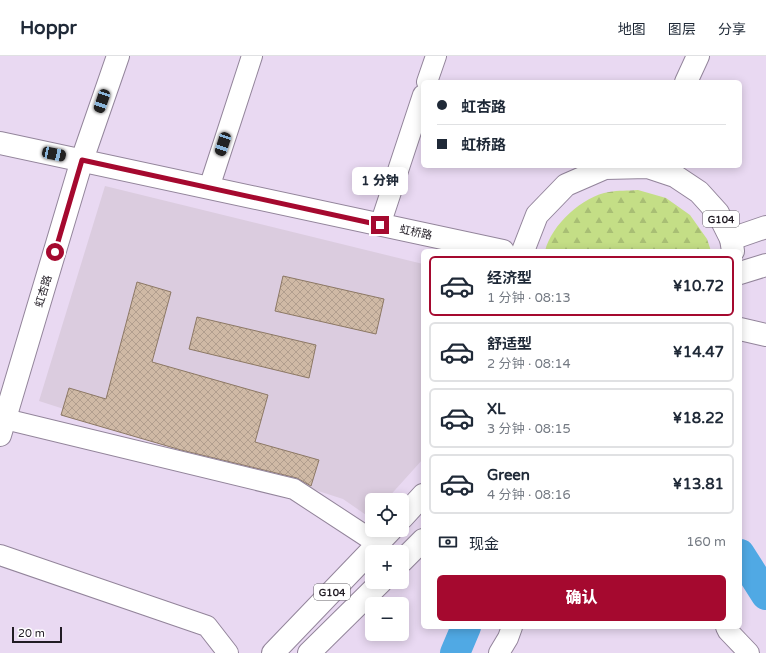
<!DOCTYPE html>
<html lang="zh">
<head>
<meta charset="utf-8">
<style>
	:root { --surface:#fff; --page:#f6f6f7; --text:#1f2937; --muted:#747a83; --line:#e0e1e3; --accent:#a5092f }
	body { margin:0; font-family:"Varela Round","Noto Sans SC",sans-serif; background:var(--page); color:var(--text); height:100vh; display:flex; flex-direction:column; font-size:15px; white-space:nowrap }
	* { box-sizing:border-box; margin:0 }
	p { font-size:13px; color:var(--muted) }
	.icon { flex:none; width:22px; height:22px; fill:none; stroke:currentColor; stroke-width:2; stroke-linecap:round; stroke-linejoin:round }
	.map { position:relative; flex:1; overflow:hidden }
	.details { position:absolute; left:421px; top:193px; width:321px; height:380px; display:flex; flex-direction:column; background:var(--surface); border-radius:6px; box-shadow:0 2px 10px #0003 }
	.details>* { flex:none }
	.hud { position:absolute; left:421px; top:24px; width:321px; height:88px; border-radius:6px; box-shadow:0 2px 10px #0003; display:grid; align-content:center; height:88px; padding:0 16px; background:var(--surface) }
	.controls { position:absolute; left:365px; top:437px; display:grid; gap:8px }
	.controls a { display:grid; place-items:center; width:44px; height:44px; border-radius:6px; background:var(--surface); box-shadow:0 2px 10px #0003; font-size:20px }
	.scale { position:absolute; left:12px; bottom:10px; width:50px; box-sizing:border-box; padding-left:4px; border:2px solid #211c24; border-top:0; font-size:11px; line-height:14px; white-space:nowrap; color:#211c24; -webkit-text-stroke:3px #fff; paint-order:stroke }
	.end { position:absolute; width:18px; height:18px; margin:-9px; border:5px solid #a5092f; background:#fff; box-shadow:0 0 0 2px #fff }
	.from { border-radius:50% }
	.bubble { position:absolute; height:28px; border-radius:6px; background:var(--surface); box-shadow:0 2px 10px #0003; font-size:13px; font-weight:800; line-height:28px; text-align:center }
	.car { position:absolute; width:12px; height:24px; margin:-12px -6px; border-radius:5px; box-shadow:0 0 3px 1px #0007; background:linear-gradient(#222 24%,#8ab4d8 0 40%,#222 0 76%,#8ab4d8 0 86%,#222 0) }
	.hud b { display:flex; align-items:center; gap:14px; height:38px; font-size:15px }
	.hud b+b { border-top:1px solid var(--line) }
	.hud i { width:10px; height:10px; background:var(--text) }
	ul { padding:7px 0 0; list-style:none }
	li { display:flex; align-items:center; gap:12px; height:60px; margin:0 8px 6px; padding:0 8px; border:2px solid var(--line); border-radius:6px }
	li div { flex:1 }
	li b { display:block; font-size:15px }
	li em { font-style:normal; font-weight:800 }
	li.current { border-color:var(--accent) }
	li>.icon { width:36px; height:36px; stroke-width:1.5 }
	.pay { display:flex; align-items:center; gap:10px; height:44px; padding:0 16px; font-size:15px }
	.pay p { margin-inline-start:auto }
	.cta { display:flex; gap:8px; margin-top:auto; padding:8px 16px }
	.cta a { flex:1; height:46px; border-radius:6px; background:var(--accent); color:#fff; font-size:16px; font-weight:800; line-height:46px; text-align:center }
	header { display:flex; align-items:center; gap:24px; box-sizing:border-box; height:56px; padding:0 20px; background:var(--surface); border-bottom:1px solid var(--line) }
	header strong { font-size:19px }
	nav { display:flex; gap:22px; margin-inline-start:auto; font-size:14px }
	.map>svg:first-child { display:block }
	.commercial { fill:#dbccdf }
	.forest { fill:url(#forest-firs) }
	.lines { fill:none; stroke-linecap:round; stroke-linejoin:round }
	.river { stroke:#50a9e4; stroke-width:30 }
	.building { fill:url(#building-cross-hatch); stroke:#8c7865 }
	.street-casing { stroke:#93859b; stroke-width:22 }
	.secondary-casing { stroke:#93859b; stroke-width:24 }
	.primary-casing { stroke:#93859b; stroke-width:24 }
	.street { stroke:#fff; stroke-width:20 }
	.secondary { stroke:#fff; stroke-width:22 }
	.primary { stroke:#fff; stroke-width:22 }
	.route { stroke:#a5092f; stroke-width:5 }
	.labels { text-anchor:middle; stroke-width:3; stroke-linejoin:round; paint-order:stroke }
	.shield { fill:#fff; stroke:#646066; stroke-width:1 }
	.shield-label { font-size:10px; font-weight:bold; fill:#211c24 }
	.street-label { font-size:11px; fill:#211c24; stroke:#fff }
</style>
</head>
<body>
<header>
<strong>Hoppr</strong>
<nav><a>地图</a><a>图层</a><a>分享</a></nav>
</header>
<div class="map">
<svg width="766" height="597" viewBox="0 0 766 597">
	<defs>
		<pattern id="forest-firs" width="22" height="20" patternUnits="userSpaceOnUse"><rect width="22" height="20" fill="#c4de86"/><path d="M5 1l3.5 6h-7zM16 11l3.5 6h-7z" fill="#a8be74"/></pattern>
		<pattern id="building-cross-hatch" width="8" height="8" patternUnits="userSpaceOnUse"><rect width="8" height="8" fill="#cfb9a5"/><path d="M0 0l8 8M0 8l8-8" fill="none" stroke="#b19e8e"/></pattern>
	</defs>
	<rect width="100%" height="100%" fill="#e9d9f2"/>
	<polygon class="commercial" points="105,130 423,208 423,403 386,444 372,444 372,459 369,461 343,443 39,345"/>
	<path class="forest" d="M638 134 666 142 690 159 707 183 711 195H545C551 169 583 140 609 136 618 134 628 135 638 134Z"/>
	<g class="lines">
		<g class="river">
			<polyline points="740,498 766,539"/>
			<polyline points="455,597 466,571"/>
		</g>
	</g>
	<g class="building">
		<polygon points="283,220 384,243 376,278 275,255"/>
		<polygon points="137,226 171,236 152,306 268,339 255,386 319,404 311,430 297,422 181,394 61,359 69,332 106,343"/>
		<polygon points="197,261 316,289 309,322 189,293"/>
	</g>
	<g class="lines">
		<g class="street-casing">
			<g id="street">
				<polyline points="427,26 436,0"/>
				<polyline points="209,132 252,0"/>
				<polyline points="380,169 423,39"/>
				<polyline points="5,363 294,433 378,488"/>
				<polyline points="0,499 207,570 228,597"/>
				<polyline points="726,571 728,575 749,597"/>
				<polyline points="499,597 508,582 512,571"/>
			</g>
		</g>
		<g class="secondary-casing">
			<g id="secondary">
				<polyline points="686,26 698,0"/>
				<polyline points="0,87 503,195"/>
				<polyline points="740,273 766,279"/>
				<polyline points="0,379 82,104 118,0"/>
			</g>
		</g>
		<g class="primary-casing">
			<g id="primary">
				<polyline points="731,183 766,171"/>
				<polyline points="523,195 537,159 566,129 605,112 648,111 675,120 699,136 718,157 731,183 733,195"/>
				<polyline points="740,217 766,209"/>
				<polyline points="402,462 423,439"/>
				<polyline points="402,505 423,484"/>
				<polyline points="273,597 391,474"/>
				<polyline points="309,597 381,526"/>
			</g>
		</g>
		<use href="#street" class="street"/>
		<use href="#secondary" class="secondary"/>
		<use href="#primary" class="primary"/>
	</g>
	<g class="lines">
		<polyline class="route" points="55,196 82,104 380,169"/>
	</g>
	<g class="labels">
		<g class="shield">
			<rect x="703" y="155" width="36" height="16" rx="3"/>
			<rect x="314" y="528" width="36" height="16" rx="3"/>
		</g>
		<g class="shield-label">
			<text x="721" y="167">G104</text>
			<text x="332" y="540">G104</text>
		</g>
		<g class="street-label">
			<text transform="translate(416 176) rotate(12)" y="4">虹桥路</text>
			<text transform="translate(43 235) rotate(-73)" y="4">虹杏路</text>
		</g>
	</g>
</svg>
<div class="controls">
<a><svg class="icon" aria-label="locate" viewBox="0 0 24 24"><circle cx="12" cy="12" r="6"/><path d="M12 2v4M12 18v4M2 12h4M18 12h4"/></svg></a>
<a>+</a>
<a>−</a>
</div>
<div class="scale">20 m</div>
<i class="end from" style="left:55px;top:196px"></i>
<i class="end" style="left:380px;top:169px"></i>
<div class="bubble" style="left:352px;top:111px;width:56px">1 分钟</div>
<i class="car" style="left:102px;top:45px;rotate:199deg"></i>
<i class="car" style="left:223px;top:88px;rotate:198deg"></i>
<i class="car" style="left:54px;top:98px;rotate:102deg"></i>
<div class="hud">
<b><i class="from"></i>虹杏路</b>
<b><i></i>虹桥路</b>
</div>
<section class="details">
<ul>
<li class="current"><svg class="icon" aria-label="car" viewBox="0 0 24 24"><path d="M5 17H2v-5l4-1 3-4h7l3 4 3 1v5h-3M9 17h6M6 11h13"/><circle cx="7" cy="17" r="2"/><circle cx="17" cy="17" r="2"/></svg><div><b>经济型</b><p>1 分钟 · 08:13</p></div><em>¥10.72</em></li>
<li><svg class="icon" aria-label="car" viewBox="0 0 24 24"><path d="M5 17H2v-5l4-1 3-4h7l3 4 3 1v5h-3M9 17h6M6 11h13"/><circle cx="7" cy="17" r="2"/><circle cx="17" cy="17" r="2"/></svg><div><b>舒适型</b><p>2 分钟 · 08:14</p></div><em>¥14.47</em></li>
<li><svg class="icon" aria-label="car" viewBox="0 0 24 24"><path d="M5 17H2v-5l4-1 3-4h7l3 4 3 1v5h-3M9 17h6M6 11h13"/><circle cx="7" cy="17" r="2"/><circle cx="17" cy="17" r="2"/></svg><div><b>XL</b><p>3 分钟 · 08:15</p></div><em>¥18.22</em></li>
<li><svg class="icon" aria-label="car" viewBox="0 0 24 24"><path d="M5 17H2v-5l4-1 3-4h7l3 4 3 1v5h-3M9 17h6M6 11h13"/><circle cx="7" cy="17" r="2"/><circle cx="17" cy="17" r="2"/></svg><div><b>Green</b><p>4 分钟 · 08:16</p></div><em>¥13.81</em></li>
</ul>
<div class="pay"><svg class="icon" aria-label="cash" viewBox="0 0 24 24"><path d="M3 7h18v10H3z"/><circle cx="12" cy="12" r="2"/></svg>现金<p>160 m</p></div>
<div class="cta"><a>确认</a></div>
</section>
</div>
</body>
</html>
